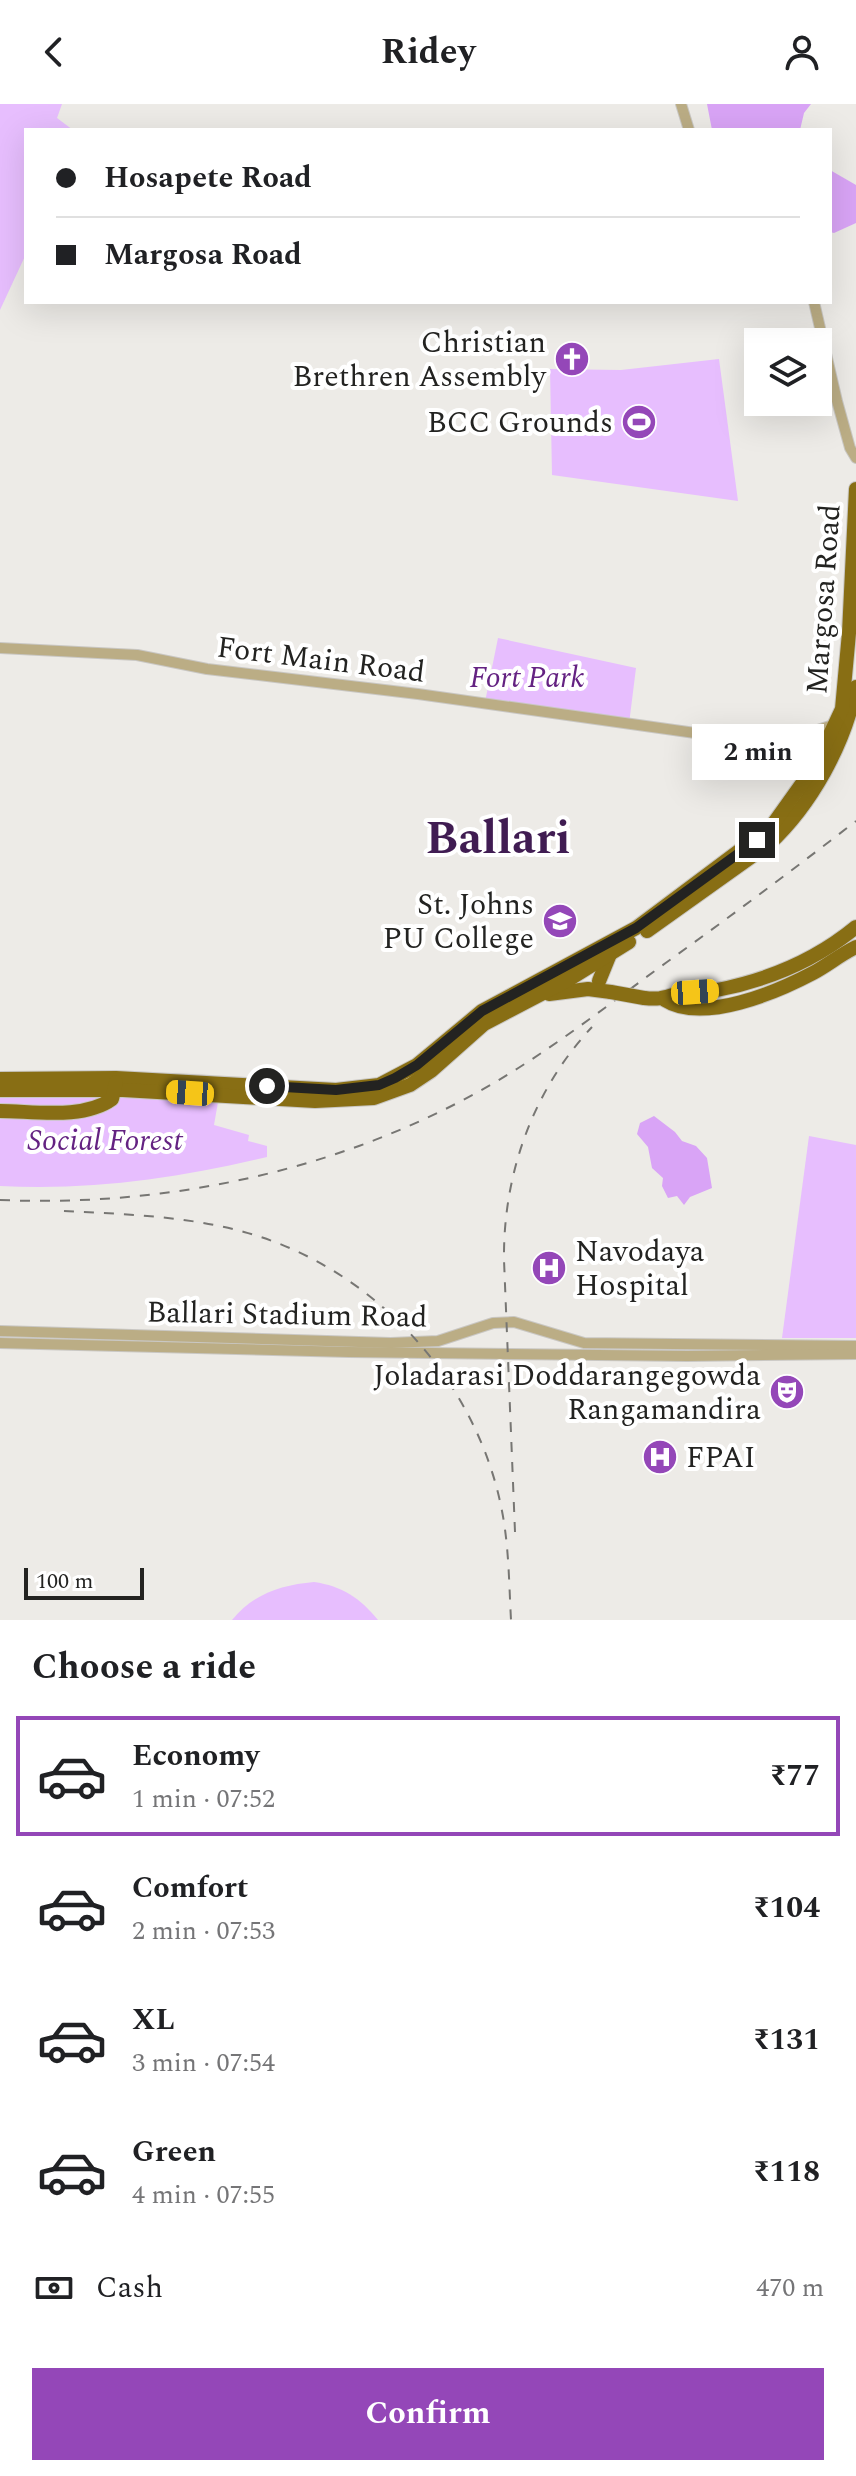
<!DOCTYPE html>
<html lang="en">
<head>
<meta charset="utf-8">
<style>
	:root { --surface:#fff; --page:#f2f2f2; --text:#202124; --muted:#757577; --line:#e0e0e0; --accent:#9447b8 }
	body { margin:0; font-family:Spectral,serif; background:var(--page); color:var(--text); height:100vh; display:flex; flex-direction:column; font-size:30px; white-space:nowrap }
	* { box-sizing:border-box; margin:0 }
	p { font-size:26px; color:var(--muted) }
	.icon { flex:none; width:44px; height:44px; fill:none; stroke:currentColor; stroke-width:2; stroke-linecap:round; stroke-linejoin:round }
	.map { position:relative; height:1516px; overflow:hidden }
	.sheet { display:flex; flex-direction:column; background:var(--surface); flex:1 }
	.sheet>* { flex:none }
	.banner { position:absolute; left:24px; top:24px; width:808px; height:176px; border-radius:0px; box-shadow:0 8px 32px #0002; display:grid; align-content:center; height:176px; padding:0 32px; background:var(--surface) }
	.controls { position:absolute; left:744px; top:224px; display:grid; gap:16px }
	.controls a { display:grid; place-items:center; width:88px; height:88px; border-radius:0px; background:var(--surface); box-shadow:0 8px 32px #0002; font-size:40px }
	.scale { position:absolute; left:24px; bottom:20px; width:120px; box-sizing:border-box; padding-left:8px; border:4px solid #232321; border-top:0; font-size:22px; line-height:28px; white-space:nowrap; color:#232321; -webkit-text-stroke:6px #fff; paint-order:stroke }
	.end { position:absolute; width:36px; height:36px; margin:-18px; border:10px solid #232321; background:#fff; box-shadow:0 0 0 4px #fff }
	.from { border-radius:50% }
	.bubble { position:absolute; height:56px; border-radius:0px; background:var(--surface); box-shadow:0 8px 32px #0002; font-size:26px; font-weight:700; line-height:56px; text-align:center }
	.car { position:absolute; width:24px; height:48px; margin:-24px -12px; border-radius:10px; box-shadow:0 0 6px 2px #0007; background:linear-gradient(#f5c518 24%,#345 0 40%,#f5c518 0 76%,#345 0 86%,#f5c518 0) }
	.banner b { display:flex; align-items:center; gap:28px; height:76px; font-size:30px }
	.banner b+b { border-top:2px solid var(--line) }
	.banner i { width:20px; height:20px; background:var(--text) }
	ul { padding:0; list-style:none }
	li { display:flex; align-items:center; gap:24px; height:120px; margin:0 16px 12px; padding:0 16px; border:4px solid transparent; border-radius:0px }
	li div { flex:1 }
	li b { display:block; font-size:30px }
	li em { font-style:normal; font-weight:700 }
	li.current { border-color:var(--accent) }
	li>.icon { width:72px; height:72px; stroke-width:1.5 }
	h2 { padding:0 32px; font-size:36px; line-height:96px }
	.pay { display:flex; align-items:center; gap:20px; height:88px; padding:0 32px; font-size:30px }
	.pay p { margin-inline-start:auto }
	.primary-button { display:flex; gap:16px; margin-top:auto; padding:16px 32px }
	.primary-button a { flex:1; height:92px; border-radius:0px; background:var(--accent); color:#fff; font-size:32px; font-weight:700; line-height:92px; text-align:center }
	header { display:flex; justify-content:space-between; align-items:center; height:104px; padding:0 32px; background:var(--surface); font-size:36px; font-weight:700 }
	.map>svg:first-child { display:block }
	.green { fill:#e7befe }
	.water { fill:#d9a4f6 }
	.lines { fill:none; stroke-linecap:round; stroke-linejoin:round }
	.tertiary-casing { stroke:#c9c7c3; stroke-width:12 }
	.trunk-casing { stroke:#c9c7c3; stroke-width:16 }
	.tertiary { stroke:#bbad85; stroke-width:10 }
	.trunk { stroke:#886e14; stroke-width:14 }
	.rail { stroke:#777673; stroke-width:2; stroke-dasharray:10 10; stroke-linecap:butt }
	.trunk-bridge-casing { stroke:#c9c7c3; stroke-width:16; stroke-linecap:butt }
	.trunk-bridge { stroke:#886e14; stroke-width:14 }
	.route { stroke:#232321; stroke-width:10 }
	.labels { text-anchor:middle; stroke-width:8; stroke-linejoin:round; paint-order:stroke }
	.poi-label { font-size:30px; fill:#232321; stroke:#fff; text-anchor:end }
	.street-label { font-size:30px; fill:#232321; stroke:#fff }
	.park-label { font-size:30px; font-style:italic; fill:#642282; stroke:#fff }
	.town-label { font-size:46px; font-weight:bold; fill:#401c52; stroke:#fff }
</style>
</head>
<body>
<header><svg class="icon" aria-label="back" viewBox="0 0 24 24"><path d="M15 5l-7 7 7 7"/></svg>Ridey<svg class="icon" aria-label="person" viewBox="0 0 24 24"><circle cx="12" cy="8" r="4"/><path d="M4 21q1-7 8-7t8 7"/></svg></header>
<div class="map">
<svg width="856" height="1516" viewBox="0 0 856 1516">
	<rect width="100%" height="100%" fill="#edebe7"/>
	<g class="green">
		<polygon points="0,0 62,0 57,14 73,26 26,26 26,150 0,206"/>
		<polygon points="719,255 738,397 552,371 550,265 621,266"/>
		<polygon points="498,534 636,564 629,620 485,598"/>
		<path d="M119 992 218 998 214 1021 249 1031 248 1037 267 1042V1053C180 1074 90 1087 0 1082V994Z"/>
		<polygon points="809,1032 856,1041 856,1234 782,1234"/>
		<path d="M314 1478C342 1482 360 1494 378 1516H232C253 1490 281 1481 314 1478Z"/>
	</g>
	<g class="water">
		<polygon points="707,0 811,0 804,9 800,26 712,26"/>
		<polygon points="830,66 856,81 856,119 834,129 830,128"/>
		<polygon points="654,1012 675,1028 682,1037 696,1042 707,1054 712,1084 690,1093 684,1101 677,1092 668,1094 662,1082 663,1074 652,1064 648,1043 637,1030 640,1019"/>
	</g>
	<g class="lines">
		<g class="tertiary-casing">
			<g id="tertiary">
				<polyline points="681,0 689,26"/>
				<polyline points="814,198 837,297 850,344 856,354"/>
				<polyline points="0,544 137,551 207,565 418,590 759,638 779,639 836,620"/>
				<polyline points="779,639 812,666"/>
				<polyline points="0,1227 391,1239 438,1237 493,1219 514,1218 584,1239 856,1242"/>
				<polyline points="0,1239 349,1248 687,1252 856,1250"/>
			</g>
		</g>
		<g class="trunk-casing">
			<g id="trunk">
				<path d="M647 827 769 740C811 701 845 640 856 583"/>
				<polyline points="599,877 610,850"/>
				<polyline points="549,890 588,885 611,888"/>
				<path d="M644 894C662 896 664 893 680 889 692 887 705 889 717 886 768 876 816 856 856 823"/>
				<path d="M665 896C703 920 777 888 813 869 828 861 841 850 856 843"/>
				<polyline points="0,975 116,974 336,986 379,981 417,961 482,907 636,824 771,723 806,674 826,639 842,605 849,529 856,385"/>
				<polyline points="0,986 123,986 315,997 374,994 410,981 431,967 484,920 568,876 629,838"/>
				<path d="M0 1007C33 1007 83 1016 112 995L116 978"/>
			</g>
		</g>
		<use href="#tertiary" class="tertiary"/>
		<use href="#trunk" class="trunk"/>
		<g class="rail">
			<path d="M0 1096C165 1103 333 1068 478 988 545 951 605 903 667 858 731 812 794 765 856 717"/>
			<path d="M64 1107C124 1110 186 1112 244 1128 373 1163 477 1276 502 1407 509 1443 509 1480 511 1516"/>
			<path d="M515 1428 504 1156C503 1070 533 986 592 923"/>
		</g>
		<g class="trunk-bridge-casing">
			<polyline id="trunk-bridge" points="611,888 644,894"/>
		</g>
		<use href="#trunk-bridge" class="trunk-bridge"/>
	</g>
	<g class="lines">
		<polyline class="route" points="267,982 336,986 379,981 395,974 417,961 482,907 636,824 757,736"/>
	</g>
	<defs>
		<g id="church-disc" transform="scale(1.8)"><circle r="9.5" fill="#9447b8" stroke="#fff"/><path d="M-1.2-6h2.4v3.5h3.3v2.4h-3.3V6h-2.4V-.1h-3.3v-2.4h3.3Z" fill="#fff"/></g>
		<g id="stadium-disc" transform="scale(1.8)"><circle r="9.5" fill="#9447b8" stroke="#fff"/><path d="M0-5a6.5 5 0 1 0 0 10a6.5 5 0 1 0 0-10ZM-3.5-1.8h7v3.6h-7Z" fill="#fff"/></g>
		<g id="university-disc" transform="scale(1.8)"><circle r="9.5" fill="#9447b8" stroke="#fff"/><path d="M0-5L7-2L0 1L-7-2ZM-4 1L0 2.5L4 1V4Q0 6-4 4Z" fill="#fff"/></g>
		<g id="hospital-disc" transform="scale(1.8)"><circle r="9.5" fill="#9447b8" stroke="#fff"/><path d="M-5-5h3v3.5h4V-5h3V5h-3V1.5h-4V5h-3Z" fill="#fff"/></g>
		<g id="theatre-disc" transform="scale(1.8)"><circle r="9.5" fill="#9447b8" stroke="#fff"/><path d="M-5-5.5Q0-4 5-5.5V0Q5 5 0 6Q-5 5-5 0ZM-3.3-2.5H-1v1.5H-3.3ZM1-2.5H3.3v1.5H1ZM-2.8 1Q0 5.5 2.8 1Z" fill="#fff"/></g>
	</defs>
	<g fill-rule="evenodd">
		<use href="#church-disc" x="572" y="255"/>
		<use href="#stadium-disc" x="639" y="318"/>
		<use href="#university-disc" x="560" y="817"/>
		<use href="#hospital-disc" x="549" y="1164"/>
		<use href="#theatre-disc" x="787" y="1288"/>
		<use href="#hospital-disc" x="660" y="1353"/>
	</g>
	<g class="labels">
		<g class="poi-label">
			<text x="546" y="248">Christian<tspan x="546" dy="34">Brethren Assembly</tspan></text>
			<text x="613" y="328">BCC Grounds</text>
			<text x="534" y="810">St. Johns<tspan x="534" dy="34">PU College</tspan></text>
			<text x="575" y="1157" text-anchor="start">Navodaya<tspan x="575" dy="34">Hospital</tspan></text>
			<text x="761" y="1281">Joladarasi Doddarangegowda<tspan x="761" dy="34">Rangamandira</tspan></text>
			<text x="686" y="1363" text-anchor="start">FPAI</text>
		</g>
		<g class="street-label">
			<text transform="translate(823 495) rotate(-86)" y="10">Margosa Road</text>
			<text transform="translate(321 555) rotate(7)" y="10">Fort Main Road</text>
			<text transform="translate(287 1210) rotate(1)" y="10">Ballari Stadium Road</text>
		</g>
		<g class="park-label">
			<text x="527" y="583">Fort Park</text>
			<text x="105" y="1046">Social Forest</text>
		</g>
		<g class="town-label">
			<text x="498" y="749">Ballari</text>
		</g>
	</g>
</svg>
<div class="controls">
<a><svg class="icon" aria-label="layers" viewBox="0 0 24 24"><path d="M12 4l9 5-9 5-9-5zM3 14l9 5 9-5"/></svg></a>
</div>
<div class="scale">100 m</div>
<i class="end from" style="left:267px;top:982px"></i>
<i class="end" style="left:757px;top:736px"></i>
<div class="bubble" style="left:692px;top:620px;width:132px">2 min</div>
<i class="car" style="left:695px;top:888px;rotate:86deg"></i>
<i class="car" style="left:190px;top:989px;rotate:274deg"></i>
<div class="banner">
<b><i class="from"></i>Hosapete Road</b>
<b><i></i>Margosa Road</b>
</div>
</div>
<section class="sheet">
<h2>Choose a ride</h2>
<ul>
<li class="current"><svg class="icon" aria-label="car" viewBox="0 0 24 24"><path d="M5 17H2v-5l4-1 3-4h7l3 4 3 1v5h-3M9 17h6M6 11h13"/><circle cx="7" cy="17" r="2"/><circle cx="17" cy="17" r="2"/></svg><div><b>Economy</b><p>1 min · 07:52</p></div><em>₹77</em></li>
<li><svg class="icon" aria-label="car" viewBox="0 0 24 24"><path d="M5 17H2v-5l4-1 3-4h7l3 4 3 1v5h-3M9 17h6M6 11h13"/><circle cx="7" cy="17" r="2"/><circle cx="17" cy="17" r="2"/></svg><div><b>Comfort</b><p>2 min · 07:53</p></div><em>₹104</em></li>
<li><svg class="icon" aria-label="car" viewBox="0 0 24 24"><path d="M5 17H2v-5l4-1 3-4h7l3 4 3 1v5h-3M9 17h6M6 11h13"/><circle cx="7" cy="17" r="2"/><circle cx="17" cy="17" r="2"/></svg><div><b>XL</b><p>3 min · 07:54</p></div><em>₹131</em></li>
<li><svg class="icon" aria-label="car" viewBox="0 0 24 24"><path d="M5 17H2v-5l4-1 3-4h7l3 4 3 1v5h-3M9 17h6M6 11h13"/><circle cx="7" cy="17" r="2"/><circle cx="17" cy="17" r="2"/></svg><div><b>Green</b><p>4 min · 07:55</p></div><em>₹118</em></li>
</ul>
<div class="pay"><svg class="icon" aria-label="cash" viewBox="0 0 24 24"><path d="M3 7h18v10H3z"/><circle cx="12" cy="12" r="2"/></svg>Cash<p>470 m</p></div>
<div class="primary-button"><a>Confirm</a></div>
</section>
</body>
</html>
